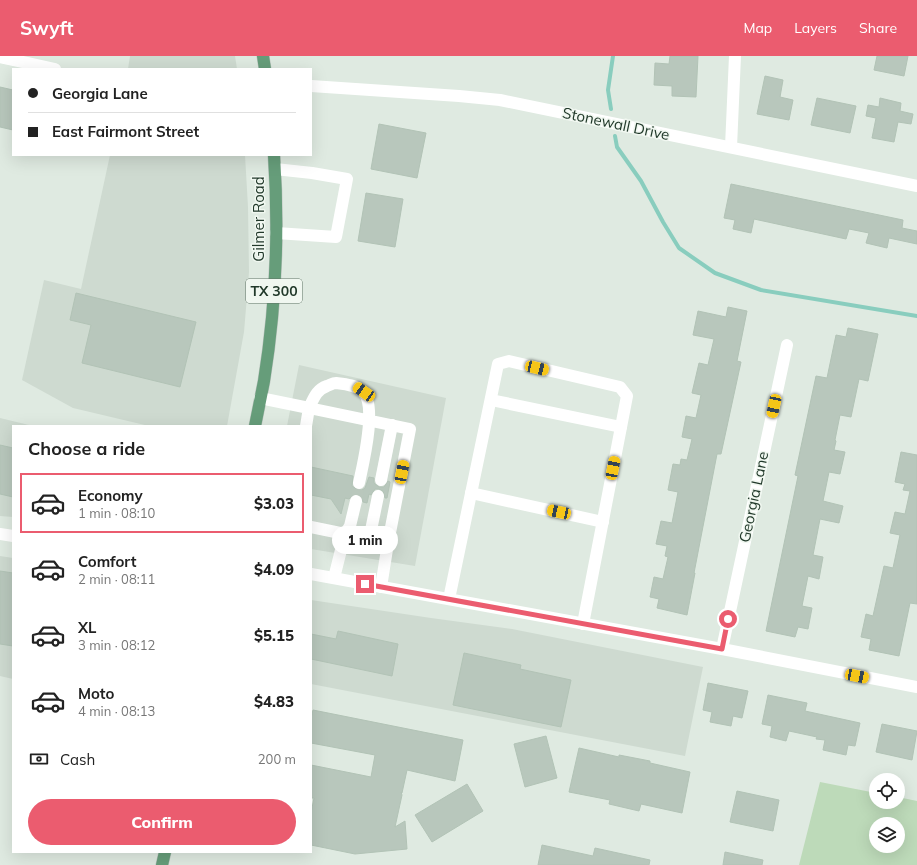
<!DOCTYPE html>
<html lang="en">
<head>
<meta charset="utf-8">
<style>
	:root { --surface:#fff; --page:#f6f6f6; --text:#222; --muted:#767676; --line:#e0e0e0; --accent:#eb5c6f }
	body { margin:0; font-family:Mulish,sans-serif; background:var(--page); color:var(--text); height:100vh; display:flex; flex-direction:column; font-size:15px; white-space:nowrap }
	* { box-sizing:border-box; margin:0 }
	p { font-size:13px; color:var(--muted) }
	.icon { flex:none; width:22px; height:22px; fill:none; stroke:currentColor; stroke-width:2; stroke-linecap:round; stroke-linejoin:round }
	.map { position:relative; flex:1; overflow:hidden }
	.sheet { position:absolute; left:12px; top:369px; width:300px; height:428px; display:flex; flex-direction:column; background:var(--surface); border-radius:0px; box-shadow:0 4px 16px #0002 }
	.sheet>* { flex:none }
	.guide { position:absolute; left:12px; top:12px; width:300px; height:88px; border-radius:0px; box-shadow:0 4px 16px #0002; display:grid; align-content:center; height:88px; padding:0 16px; background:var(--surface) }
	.controls { position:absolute; left:869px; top:717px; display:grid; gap:8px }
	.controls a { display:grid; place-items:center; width:36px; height:36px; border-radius:50%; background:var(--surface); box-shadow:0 4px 16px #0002; font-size:20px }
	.end { position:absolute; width:18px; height:18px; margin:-9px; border:5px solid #eb5c6f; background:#fff; box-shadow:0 0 0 2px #fff }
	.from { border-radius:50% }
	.bubble { position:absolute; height:28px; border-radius:14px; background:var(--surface); box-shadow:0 4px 16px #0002; font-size:13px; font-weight:800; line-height:28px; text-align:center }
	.car { position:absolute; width:12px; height:24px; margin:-12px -6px; border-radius:5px; box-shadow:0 0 3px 1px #0007; background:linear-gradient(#f5c518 24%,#345 0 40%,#f5c518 0 76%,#345 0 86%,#f5c518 0) }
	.guide b { display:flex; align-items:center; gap:14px; height:38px; font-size:15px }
	.guide b+b { border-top:1px solid var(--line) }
	.guide i { width:10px; height:10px; background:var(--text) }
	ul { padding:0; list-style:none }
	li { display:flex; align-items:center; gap:12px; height:60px; margin:0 8px 6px; padding:0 8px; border:2px solid transparent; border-radius:0px }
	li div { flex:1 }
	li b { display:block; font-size:15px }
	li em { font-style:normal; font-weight:800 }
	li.active { border-color:var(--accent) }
	li>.icon { width:36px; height:36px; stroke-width:1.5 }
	h2 { padding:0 16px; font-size:18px; line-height:48px }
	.pay { display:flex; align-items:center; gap:10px; height:44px; padding:0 16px; font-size:15px }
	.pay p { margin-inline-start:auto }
	.action { display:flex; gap:8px; margin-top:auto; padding:8px 16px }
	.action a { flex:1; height:46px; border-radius:24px; background:var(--accent); color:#fff; font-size:16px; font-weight:800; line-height:46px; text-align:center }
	header { display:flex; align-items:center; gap:24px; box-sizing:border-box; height:56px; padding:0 20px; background:var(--accent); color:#fff }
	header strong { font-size:19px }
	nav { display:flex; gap:22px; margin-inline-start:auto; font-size:14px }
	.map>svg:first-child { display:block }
	.built { fill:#cedad0 }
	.green { fill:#bddab9; fill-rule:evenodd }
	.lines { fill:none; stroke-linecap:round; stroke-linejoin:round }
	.stream { stroke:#89cdbe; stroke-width:4 }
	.building { fill:#b8c7bc; stroke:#b2c3b6 }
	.minor-tunnel { stroke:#b9c7bc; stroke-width:12; stroke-dasharray:12 6; stroke-linecap:butt }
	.major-casing { stroke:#bcc4bf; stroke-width:13 }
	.minor { stroke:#fff; stroke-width:12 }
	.major { stroke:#669d7a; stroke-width:12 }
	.route { stroke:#eb5c6f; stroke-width:5 }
	.labels { text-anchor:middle; stroke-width:3; stroke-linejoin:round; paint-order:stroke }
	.shield { fill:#f0f7f0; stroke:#5f7265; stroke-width:1 }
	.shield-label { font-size:14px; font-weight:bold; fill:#21392a }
	.street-label { font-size:15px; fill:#21392a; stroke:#f0f7f0 }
</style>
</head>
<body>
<header>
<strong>Swyft</strong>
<nav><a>Map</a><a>Layers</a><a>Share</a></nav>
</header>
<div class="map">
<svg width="917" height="809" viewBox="0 0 917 809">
	<rect width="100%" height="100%" fill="#dfeae1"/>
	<g class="built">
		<polygon points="130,0 235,0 237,13 128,13"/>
		<polygon points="110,99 245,99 248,151 249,216 244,276 227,370 149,370 73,352 22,324 44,224 81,233"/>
		<polygon points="299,309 446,342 415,510 311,493 311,370 287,370"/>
		<polygon points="0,362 33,370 13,370 13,461 0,460"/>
		<polygon points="0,500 13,502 13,623 0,620"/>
		<polygon points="311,544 431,562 512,573 703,611 685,700 311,628"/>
	</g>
	<path class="green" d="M820 726 876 737V746H898V741L917 745V809H799ZM876 768H898V790H876Z"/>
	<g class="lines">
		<g class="stream">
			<polyline points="611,53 608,34 613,0"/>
			<polyline points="615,80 617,91 641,125 663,166 679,192 715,217 761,234 917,260"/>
		</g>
	</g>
	<g class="building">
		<polygon points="670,0 698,0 696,41 672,40 672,30 654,29 655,7 669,8"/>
		<polygon points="877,0 908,0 904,20 874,14"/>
		<polygon points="765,20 783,24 780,41 793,44 789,64 757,58"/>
		<polygon points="0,31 13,34 13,74 0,71"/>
		<polygon points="817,42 856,50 850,77 811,69"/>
		<polygon points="880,42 901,47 900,55 913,58 911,68 898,66 894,86 872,82 876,62 866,60 868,49 879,51"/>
		<polygon points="379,68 426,77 417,122 371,113"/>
		<polygon points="731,128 903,164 902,172 917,175 917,188 889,182 887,192 866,187 869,177 849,173 846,183 754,163 751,177 733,173 735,164 724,162"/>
		<polygon points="366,137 403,143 395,191 358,185"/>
		<polygon points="76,237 196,266 180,331 82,307 91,269 70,264"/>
		<polygon points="728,251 747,255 737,305 741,306 721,398 717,398 694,517 695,517 687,559 657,552 659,543 650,541 654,521 663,523 668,501 665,500 667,490 656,488 661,465 672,467 678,436 668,434 673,408 680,409 681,403 687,404 692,383 682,381 686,360 696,362 701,339 692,337 699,307 708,309 714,283 693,279 698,255 726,261"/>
		<polygon points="848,272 878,278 868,325 859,323 851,361 840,359 835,384 836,385 834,394 845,396 840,418 829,416 823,445 843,450 839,467 820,463 813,499 823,501 819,523 808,520 802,550 812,552 808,573 798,571 795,581 766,575 798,420 795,419 816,320 827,322 836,279 846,281"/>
		<polygon points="0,389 13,392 13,441 0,438"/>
		<polygon points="901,396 917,399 917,548 910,547 899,600 869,594 871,583 861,581 866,558 873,560 884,510 893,512 900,479 890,477 895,456 905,458 910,435 903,434 905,428 895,426"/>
		<polygon points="311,411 353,420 352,430 358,434 362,434 365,432 369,421 374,422 374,427 379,431 384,431 388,425 390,426 387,442 385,442 383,435 379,433 375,433 371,439 369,438 367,447 363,446 361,439 354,438 349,443 345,442 341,458 331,443 311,439"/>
		<polygon points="0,515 13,517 13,590 0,588"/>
		<polygon points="338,575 398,588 392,620 311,603 311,578 336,583"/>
		<polygon points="464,597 521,609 520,613 571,624 561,671 453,649"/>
		<polygon points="708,627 748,635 742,662 733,660 731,670 710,666 712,656 703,654"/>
		<polygon points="768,639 807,647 805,655 860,667 855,690 848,689 846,699 823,694 825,684 816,683 817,681 789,675 786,685 770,681 772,670 762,668"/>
		<polygon points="313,654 463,684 455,725 407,714 402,737 401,736 402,739 395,771 405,765 407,793 355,798 311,789 311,757 314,742 311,742 311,709 371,721 375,699 311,687 311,662"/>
		<polygon points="882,668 917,675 912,704 876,696"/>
		<polygon points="546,680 557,722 525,731 514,688"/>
		<polygon points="579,692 619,701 619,699 650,705 650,707 690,716 682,757 641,748 639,755 609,748 610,744 569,736"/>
		<polygon points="467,728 483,755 432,786 415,759"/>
		<polygon points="737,735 779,744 773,775 730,766"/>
		<polygon points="542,789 593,800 595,792 650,804 649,809 538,809"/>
		<polygon points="725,796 763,804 762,809 723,809"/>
	</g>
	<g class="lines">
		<polyline class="minor-tunnel" points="356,445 359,427"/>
		<g class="major-casing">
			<g id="major">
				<polyline points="263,0 265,13"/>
				<path d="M255 370C258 355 261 340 264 325 276 250 279 174 274 99"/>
				<polyline points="162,809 165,796"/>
			</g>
		</g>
		<g class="minor">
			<polyline points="0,1 55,13"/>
			<polyline points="311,30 459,40 500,44 917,130"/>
			<polyline points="731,91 735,0"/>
			<polyline points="275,113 312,117 347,123 336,181 276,177"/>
			<polyline points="260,342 309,352 306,370"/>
			<polyline points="491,344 621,371"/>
			<polyline points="381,424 392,369"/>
			<path d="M359 427C363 408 378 348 362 335 356 329 344 328 336 327 333 327 330 329 327 330 316 334 314 342 309 352 343 359 376 366 410 373L388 487"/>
			<polyline points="471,437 603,466"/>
			<polyline points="311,471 345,478 350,470 356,445"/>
			<polyline points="0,478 13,480"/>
			<polyline points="369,484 378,440"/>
			<polyline points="311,518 722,593 917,631"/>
			<polyline points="334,522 345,478 388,487 381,531"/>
			<polyline points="449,543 498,308 509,305 620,331 627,340 583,568"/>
			<polyline points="722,593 787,289"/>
		</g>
		<use href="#major" class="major"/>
	</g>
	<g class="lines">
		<polyline class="route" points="365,528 722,593 728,563"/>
	</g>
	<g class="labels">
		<rect class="shield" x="246" y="223" width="56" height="24" rx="3"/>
		<g class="shield-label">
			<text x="274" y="240">TX 300</text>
		</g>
		<g class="street-label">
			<text transform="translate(616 68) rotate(12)" y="5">Stonewall Drive</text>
			<text transform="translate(259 163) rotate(-90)" y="5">Gilmer Road</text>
			<text transform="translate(754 441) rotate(-78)" y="5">Georgia Lane</text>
		</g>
	</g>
</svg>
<div class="controls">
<a><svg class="icon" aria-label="locate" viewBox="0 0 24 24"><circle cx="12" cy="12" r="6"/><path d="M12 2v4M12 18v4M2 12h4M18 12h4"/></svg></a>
<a><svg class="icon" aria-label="layers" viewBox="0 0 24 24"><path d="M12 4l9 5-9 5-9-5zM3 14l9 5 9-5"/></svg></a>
</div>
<i class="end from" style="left:728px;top:563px"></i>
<i class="end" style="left:365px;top:528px"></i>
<div class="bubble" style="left:332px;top:470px;width:66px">1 min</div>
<i class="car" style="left:537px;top:312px;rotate:103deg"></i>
<i class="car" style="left:364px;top:336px;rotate:304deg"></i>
<i class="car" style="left:774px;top:350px;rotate:192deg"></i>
<i class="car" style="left:613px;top:412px;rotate:11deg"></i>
<i class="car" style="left:402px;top:416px;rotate:11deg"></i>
<i class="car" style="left:559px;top:456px;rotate:282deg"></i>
<i class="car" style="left:857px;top:620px;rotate:101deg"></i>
<div class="guide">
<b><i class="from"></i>Georgia Lane</b>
<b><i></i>East Fairmont Street</b>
</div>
<section class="sheet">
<h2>Choose a ride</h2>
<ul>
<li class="active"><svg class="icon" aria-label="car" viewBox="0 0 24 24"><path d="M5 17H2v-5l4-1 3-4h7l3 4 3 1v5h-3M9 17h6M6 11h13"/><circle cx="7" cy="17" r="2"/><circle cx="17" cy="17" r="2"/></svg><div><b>Economy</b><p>1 min · 08:10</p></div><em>$3.03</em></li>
<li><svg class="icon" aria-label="car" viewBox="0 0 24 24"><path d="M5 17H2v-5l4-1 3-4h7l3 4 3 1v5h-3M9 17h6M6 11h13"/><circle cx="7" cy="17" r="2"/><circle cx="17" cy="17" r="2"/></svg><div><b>Comfort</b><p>2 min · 08:11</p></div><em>$4.09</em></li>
<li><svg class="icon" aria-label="car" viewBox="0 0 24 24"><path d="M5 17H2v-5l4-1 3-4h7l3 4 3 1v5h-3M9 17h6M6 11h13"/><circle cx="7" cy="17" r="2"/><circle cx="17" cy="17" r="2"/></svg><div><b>XL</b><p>3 min · 08:12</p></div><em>$5.15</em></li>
<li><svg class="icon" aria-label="car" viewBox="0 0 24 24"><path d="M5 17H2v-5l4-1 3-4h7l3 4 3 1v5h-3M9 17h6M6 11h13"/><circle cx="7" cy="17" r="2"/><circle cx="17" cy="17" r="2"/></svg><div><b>Moto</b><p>4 min · 08:13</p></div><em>$4.83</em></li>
</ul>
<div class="pay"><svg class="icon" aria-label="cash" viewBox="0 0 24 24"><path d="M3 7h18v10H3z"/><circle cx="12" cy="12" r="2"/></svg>Cash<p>200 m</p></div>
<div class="action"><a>Confirm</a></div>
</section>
</div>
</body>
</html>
